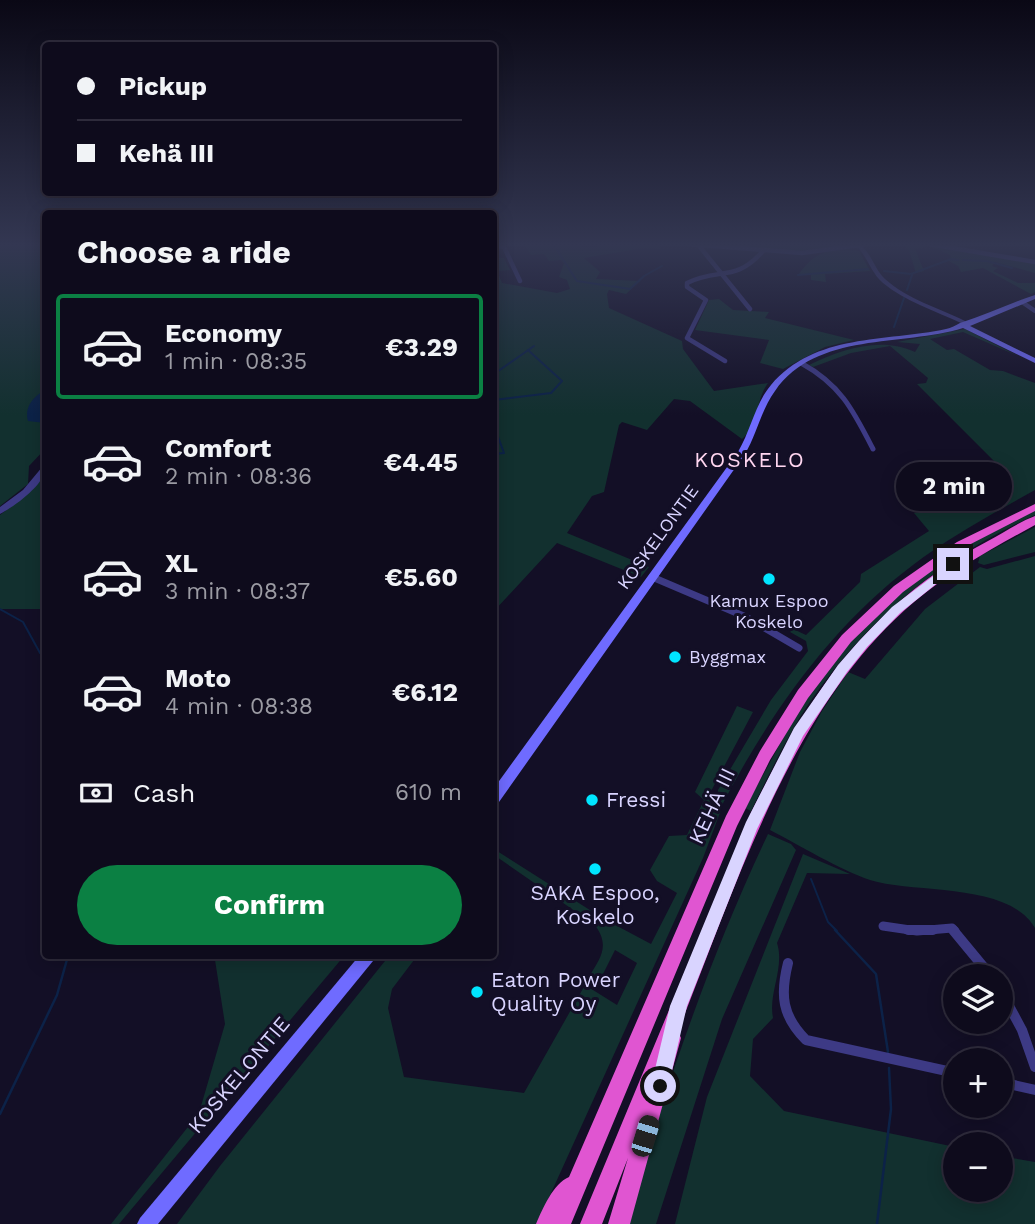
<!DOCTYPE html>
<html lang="en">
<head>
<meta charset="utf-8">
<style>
	:root { --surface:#0e0b1c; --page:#1c1929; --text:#f1f3f6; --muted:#9b9ba3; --line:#2e2b3b; --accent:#0b8043 }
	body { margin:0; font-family:"Work Sans",sans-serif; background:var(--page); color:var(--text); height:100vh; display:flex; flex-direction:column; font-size:26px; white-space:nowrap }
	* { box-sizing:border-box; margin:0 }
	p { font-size:23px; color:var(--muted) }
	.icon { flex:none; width:38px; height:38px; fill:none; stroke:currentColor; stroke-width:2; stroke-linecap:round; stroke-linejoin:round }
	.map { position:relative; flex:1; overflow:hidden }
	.side { position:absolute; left:42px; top:210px; width:455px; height:749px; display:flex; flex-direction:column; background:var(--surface); border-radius:7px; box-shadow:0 4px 18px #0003,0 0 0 2px var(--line) }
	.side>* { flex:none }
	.top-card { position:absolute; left:42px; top:42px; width:455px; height:154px; border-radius:7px; box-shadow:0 4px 18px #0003,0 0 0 2px var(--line); display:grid; align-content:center; height:154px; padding:0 35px; background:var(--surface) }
	.controls { position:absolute; left:943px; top:964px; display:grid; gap:14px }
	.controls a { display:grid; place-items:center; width:70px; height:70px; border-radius:50%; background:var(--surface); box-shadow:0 4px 18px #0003,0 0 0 2px var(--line); font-size:35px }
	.end { position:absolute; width:32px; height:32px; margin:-16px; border:9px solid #d9d4ff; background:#111; box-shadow:0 0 0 4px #111 }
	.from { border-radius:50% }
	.bubble { position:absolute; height:49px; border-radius:24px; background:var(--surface); box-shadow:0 4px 18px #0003,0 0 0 2px var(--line); font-size:23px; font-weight:700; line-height:49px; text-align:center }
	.car { position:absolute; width:21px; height:42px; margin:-21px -10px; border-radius:9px; box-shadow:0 0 5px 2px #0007; background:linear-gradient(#222 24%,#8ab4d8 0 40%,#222 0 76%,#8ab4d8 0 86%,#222 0) }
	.top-card b { display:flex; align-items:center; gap:24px; height:66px; font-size:26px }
	.top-card b+b { border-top:2px solid var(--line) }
	.top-card i { width:18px; height:18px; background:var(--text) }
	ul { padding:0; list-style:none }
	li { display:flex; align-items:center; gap:21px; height:105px; margin:0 14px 10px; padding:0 21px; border:4px solid transparent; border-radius:7px }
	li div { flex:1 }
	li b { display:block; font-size:26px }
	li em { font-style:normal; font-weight:700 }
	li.on { border-color:var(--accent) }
	li>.icon { width:63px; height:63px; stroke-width:1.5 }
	h2 { padding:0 35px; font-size:32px; line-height:84px }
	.pay { display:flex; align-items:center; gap:18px; height:77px; padding:0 35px; font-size:26px }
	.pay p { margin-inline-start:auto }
	.button { display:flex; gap:14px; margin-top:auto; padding:14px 35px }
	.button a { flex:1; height:80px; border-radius:42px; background:var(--accent); color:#fff; font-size:28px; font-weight:700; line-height:80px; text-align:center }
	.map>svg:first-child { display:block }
	.green { fill:#12302f }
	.water { fill:#0c2248 }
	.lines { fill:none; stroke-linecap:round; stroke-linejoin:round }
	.stream-far1 { stroke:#0c2248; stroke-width:2 }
	.stream { stroke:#0c2248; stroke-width:2.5 }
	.minor-far4 { stroke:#3d3a85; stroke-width:4.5 }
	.minor-far3 { stroke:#3d3a85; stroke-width:5 }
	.minor-far2 { stroke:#3d3a85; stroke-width:7 }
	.minor-far1 { stroke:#3d3a85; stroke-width:9 }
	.minor { stroke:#3d3a85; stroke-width:10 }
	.tertiary { fill:#3d3a85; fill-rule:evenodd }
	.secondary { fill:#6f6bff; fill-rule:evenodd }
	.trunk { fill:#e055d1; fill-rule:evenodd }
	.route { fill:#d9d4ff }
	.poi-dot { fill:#00e5ff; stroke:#130f26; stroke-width:2.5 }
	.labels { text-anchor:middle; stroke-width:6; stroke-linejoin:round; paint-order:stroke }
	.street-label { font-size:18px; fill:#d9d4ff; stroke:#130f26 }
	.poi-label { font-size:18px; fill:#d9d4ff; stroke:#130f26 }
	.quarter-label { font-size:21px; letter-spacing:2px; fill:#ffd6f0; stroke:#130f26 }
	.near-poi-label { font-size:21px; fill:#d9d4ff; stroke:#130f26; text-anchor:start }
	.near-street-label { font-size:21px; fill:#d9d4ff; stroke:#130f26 }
</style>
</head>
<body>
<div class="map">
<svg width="1035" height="1224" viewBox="0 0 1035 1224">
	<rect width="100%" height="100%" fill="#130f26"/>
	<g class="green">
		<polygon points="0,244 45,244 45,449 29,466 28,484 0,506"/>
		<path d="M524 244H582L583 247H597L598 244H662L659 249 644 248 584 258 600 272 596 279 640 281 626 294 609 290 607 294 609 308 682 341 683 349 714 391 768 383C755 401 759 425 742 439L690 401 674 399 647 430 622 422 619 425 604 492 592 496 567 533 649 567 641 577 557 543 494 611V257L504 258 510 270 497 271 502 283 557 293 570 289 567 280 559 277 564 263 561 260 549 261 544 254 531 255Z"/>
		<polygon points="691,244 844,244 846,245 791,252"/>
		<polygon points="901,244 929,244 1035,263 1035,273 995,262 992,266 998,268 993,271 1018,283 1035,283 1035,292 1031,294 983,268 961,272 958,266 947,260 951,258 950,255 930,246 915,249 924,271 916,273 909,250"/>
		<path d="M848 249 859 251 870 271 825 274 826 282 811 280V274L798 275C814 254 821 251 848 249Z"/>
		<polygon points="719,299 733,310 769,312 765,318 854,340 825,347 783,369 760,363 769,340 695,330 709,300"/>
		<path d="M965 329 1018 356 963 332 930 339 947 350 954 349 990 370 1003 371 1035 383V490C994 513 951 536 913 565 831 626 769 715 722 805L717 800 718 790 771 700 808 651 806 641 790 632 793 629 806 635 860 582 861 574 929 531 914 513 930 510 927 506 939 504 938 501 950 500 948 497 955 496 954 494 1007 474 917 384 926 383 928 378 890 346 851 353 813 367 809 365C842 349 881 336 915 352L920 344 897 342Z"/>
		<polygon points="45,475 45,609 0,609 0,515 31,491"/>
		<path d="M1035 510V515C939 558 857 627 800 717 782 747 767 779 751 811L745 808 803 702 838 655 888 602 956 551Z"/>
		<polygon points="1035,527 1035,552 984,565 978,563 980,556"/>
		<path d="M1035 556V928C1009 882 915 894 870 880 840 870 799 845 770 830L800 752 822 711 848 672 865 679 925 609 980 567 987 569Z"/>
		<path d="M737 706 753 712 710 793V802L721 810 703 858 537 1224H177L220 1166 389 956H417L392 989 388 1008 404 1077 524 1093 585 985 617 1005 637 963 615 950 600 980H590L589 977C601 957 610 946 595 925L494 855V849L604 919 651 944 677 893 657 881 650 870 669 836 687 835 704 800 695 792Z"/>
		<path d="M768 834 791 844 796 850 722 1019 656 1224H625C666 1087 707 963 768 834Z"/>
		<path d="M803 854 850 874 807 873 777 943C785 968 768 993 773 1018L753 1039 750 1076 784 1111 955 1147 956 1190H1001V1156L1035 1162V1224H675L707 1097Z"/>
		<polygon points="187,956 344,956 119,1224 111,1224 199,1113 225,1024 215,960 186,958"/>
	</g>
	<path class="water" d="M45 390V423L28 421C24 407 33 397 45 390Z"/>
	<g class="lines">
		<g class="stream-far1">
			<polyline points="553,244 577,281 630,289 644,276 662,266"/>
			<polyline points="963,260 987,261 1012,268"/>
			<polyline points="884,271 911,274 951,259 958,260"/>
			<polyline points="798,275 868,269"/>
			<polyline points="907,290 912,275"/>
			<polyline points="894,327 904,298"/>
			<polyline points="494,374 534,346"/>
			<polyline points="494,400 551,393 562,381 528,350"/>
			<polyline points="494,426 504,453 494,454"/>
			<polyline points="0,609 23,622 40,653 46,653"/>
			<polyline points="811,879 828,922 837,931"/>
		</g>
		<g class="stream">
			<polyline points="835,930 876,974 888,1052"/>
			<polyline points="0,1114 57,995 68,956"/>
			<polyline points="877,1224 891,1109 889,1068"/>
		</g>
		<g class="minor-far4">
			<polyline points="688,244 802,253 867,244"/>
			<polyline points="929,244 1035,262"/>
			<polyline points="494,245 504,247 520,281"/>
			<polyline points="700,247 750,309"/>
			<polyline points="1022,302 1035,311"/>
			<path d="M725 361 687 338 706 300 687 287V283C719 267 735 283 763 251"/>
		</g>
		<path class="minor-far3" d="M801 363C841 385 853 410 873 449"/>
		<polyline class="minor-far2" points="652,577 746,617 799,648"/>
		<polyline class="minor-far1" points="883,926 917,931 952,928 955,931"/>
		<g class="minor">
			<polyline points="908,930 933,930"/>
			<polyline points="953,930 991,976"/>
			<path d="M788 963C780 995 782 1016 806 1040L956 1073"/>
			<polyline points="1001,991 1022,1030 1035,1067"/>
			<polyline points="1001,1082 1035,1090"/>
		</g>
		<g class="tertiary">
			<path d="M854 244H859C872 253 874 269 885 279 907 299 939 308 965 321V323H961C935 311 905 301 883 283 870 272 868 256 854 244Z"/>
			<path d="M43 466H46C46 484 15 506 0 514V507L23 490Z"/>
		</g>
		<g class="secondary">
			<path d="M1035 295V299L970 326 1035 358V363L963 328C902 347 817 331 775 391 761 410 757 434 745 454L499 802 494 804V788L738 452C751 430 755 404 771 385 815 333 885 342 946 329 951 328 956 325 960 323 985 315 1010 303 1035 295Z"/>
			<polygon points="359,956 375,956 373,961 158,1224 137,1224 140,1218"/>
		</g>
		<g class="trunk">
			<path d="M1035 504V511L965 547 903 592 851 642 808 698 770 760 737 826 571 1224H536C543 1208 553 1184 569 1177L726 816 760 751 798 690 842 635 894 586 957 542Z"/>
			<path d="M1035 516V525C993 548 951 571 914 602 791 706 736 886 678 1031L681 1038 630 1224H608L628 1158 602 1224H580L751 813C771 773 791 734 816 697 859 632 919 577 988 541 1003 533 1019 522 1035 516Z"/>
		</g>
	</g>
	<linearGradient id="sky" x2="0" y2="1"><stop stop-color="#0a0815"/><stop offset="0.59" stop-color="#333752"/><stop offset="1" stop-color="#333752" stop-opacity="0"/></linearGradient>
	<rect width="1035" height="415" fill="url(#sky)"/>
	<polygon class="route" points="953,561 959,564 957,567 900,613 867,647 847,672 803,736 757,829 687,1006 667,1092 660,1094 654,1092 651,1086 670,1006 746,822 794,728 838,665 859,641 892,607"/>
	<g class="poi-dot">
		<circle cx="769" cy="579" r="7"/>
		<circle cx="675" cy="657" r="7"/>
		<circle cx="592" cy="800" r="7"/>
		<circle cx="595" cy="869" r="7"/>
		<circle cx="477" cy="992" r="7"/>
	</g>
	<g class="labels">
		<g class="street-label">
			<text transform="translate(658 537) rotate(-54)" y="6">KOSKELONTIE</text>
		</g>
		<g class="poi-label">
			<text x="769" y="607">Kamux Espoo<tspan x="769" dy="21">Koskelo</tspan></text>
			<text x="689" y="663" text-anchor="start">Byggmax</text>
		</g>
		<g class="quarter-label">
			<text x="750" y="467">KOSKELO</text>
		</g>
		<g class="near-poi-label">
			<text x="606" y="807">Fressi</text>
			<text x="595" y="900" text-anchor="middle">SAKA Espoo,<tspan x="595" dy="24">Koskelo</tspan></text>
			<text x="491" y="987">Eaton Power<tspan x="491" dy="24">Quality Oy</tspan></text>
		</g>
		<g class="near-street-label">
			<text transform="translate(712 806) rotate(-65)" y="7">KEHÄ III</text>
			<text transform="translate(239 1075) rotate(-50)" y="7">KOSKELONTIE</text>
		</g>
	</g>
</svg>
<div class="controls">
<a><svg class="icon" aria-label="layers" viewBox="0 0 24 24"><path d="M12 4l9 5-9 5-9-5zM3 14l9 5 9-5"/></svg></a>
<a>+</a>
<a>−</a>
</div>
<i class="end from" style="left:660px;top:1086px"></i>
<i class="end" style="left:953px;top:564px"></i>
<div class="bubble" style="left:896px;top:462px;width:116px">2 min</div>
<i class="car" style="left:645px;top:1136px;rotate:17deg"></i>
<div class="top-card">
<b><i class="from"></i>Pickup</b>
<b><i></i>Kehä III</b>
</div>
<section class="side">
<h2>Choose a ride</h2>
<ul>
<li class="on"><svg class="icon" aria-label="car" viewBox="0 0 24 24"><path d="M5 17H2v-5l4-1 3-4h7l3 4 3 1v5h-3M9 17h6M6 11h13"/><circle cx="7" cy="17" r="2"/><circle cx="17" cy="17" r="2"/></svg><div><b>Economy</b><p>1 min · 08:35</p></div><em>€3.29</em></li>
<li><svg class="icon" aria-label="car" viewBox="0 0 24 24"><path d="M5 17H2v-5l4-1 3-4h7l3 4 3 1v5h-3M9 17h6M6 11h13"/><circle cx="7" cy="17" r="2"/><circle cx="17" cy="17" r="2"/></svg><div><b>Comfort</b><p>2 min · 08:36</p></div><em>€4.45</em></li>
<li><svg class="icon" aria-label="car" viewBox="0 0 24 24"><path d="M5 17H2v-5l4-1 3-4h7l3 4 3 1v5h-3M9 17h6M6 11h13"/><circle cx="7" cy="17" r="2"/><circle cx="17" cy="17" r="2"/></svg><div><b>XL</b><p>3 min · 08:37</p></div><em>€5.60</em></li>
<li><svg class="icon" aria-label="car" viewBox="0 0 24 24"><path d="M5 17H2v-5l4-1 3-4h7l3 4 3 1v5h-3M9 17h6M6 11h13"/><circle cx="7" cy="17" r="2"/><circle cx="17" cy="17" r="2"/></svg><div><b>Moto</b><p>4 min · 08:38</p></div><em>€6.12</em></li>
</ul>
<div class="pay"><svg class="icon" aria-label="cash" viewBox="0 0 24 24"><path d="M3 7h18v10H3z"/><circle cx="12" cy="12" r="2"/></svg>Cash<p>610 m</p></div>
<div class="button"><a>Confirm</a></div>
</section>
</div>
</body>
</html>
